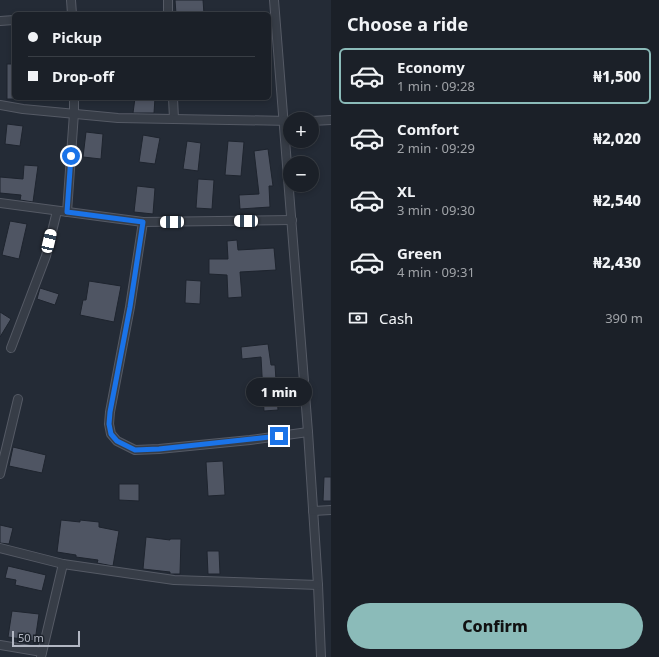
<!DOCTYPE html>
<html lang="en">
<head>
<meta charset="utf-8">
<style>
	:root { --surface:#1b2028; --page:#282d34; --text:#f1f3f6; --muted:#a0a3a8; --line:#393e45; --accent:#8bbbb9 }
	body { margin:0; font-family:"Noto Sans",sans-serif; background:var(--page); color:var(--text); height:100vh; display:flex; flex-direction:column; font-size:15px; white-space:nowrap }
	* { box-sizing:border-box; margin:0 }
	p { font-size:13px; color:var(--muted) }
	.icon { flex:none; width:22px; height:22px; fill:none; stroke:currentColor; stroke-width:2; stroke-linecap:round; stroke-linejoin:round }
	.map { position:relative; flex:1; overflow:hidden }
	.details { display:flex; flex-direction:column; background:var(--surface); width:328px }
	.details>* { flex:none }
	.banner { position:absolute; left:12px; top:12px; width:259px; height:88px; border-radius:6px; box-shadow:0 2px 6px #0003,0 0 0 1px var(--line); display:grid; align-content:center; height:88px; padding:0 16px; background:var(--surface) }
	.fabs { position:absolute; left:283px; top:112px; display:grid; gap:8px }
	.fabs a { display:grid; place-items:center; width:36px; height:36px; border-radius:50%; background:var(--surface); box-shadow:0 2px 6px #0003,0 0 0 1px var(--line); font-size:20px }
	.scale { position:absolute; left:12px; bottom:10px; width:68px; box-sizing:border-box; padding-left:4px; border:2px solid #b2b7c3; border-top:0; font-size:11px; line-height:14px; white-space:nowrap; color:#b2b7c3; -webkit-text-stroke:3px #1c222b; paint-order:stroke }
	.end { position:absolute; width:18px; height:18px; margin:-9px; border:5px solid #1a73e8; background:#fff; box-shadow:0 0 0 2px #fff }
	.from { border-radius:50% }
	.bubble { position:absolute; height:28px; border-radius:14px; background:var(--surface); box-shadow:0 2px 6px #0003,0 0 0 1px var(--line); font-size:13px; font-weight:800; line-height:28px; text-align:center }
	.car { position:absolute; width:12px; height:24px; margin:-12px -6px; border-radius:5px; box-shadow:0 0 3px 1px #0007; background:linear-gradient(#fff 24%,#345 0 40%,#fff 0 76%,#345 0 86%,#fff 0) }
	.banner b { display:flex; align-items:center; gap:14px; height:38px; font-size:15px }
	.banner b+b { border-top:1px solid var(--line) }
	.banner i { width:10px; height:10px; background:var(--text) }
	ul { padding:0; list-style:none }
	li { display:flex; align-items:center; gap:12px; height:56px; margin:0 8px 6px; padding:0 8px; border:2px solid transparent; border-radius:6px }
	li div { flex:1 }
	li b { display:block; font-size:15px }
	li em { font-style:normal; font-weight:800 }
	li.current { border-color:var(--accent) }
	li>.icon { width:36px; height:36px; stroke-width:1.5 }
	h2 { padding:0 16px; font-size:18px; line-height:48px }
	.pay { display:flex; align-items:center; gap:10px; height:44px; padding:0 16px; font-size:15px }
	.pay p { margin-inline-start:auto }
	.cta { display:flex; gap:8px; margin-top:auto; padding:8px 16px }
	.cta a { flex:1; height:46px; border-radius:24px; background:var(--accent); color:#111; font-size:16px; font-weight:800; line-height:46px; text-align:center }
	main { display:flex; flex:1; min-height:0 }
	.map>svg:first-child { display:block }
	.building { fill:#4f5563; stroke:#1e242e }
	.lines { fill:none; stroke-linecap:round; stroke-linejoin:round }
	.street-casing { stroke:#555a65; stroke-width:10 }
	.street { stroke:#373d47; stroke-width:8 }
	.route { stroke:#1a73e8; stroke-width:5 }
</style>
</head>
<body>
<main>
<div class="map">
<svg width="331" height="657" viewBox="0 0 331 657">
	<rect width="100%" height="100%" fill="#242b36"/>
	<g class="building">
		<polygon points="175,0 203,0 204,14 176,14"/>
		<rect x="7" y="64" width="7" height="35"/>
		<polygon points="135,98 155,98 154,113 133,113"/>
		<polygon points="7,124 23,126 20,146 5,144"/>
		<polygon points="86,132 103,134 101,159 83,157"/>
		<polygon points="143,135 160,138 155,164 139,162"/>
		<polygon points="187,141 201,143 198,171 183,169"/>
		<polygon points="228,141 244,142 241,176 225,175"/>
		<polygon points="268,149 273,186 269,186 270,207 240,209 239,195 259,194 254,151"/>
		<polygon points="24,165 38,166 33,202 20,200 21,195 0,193 0,177 23,179"/>
		<polygon points="198,179 214,180 212,209 196,208"/>
		<polygon points="137,186 155,188 153,214 134,212"/>
		<polygon points="10,221 27,224 19,259 2,255"/>
		<polygon points="237,240 238,250 274,248 276,270 240,272 242,297 228,298 227,275 209,274 209,259 228,259 227,241"/>
		<polygon points="186,280 201,281 200,304 185,303"/>
		<polygon points="89,281 121,286 114,322 80,315 83,300 86,300"/>
		<polygon points="40,288 59,294 55,305 37,299"/>
		<polygon points="0,312 11,319 0,337"/>
		<polygon points="268,344 271,365 275,365 278,410 264,411 261,357 242,359 241,347"/>
		<polygon points="13,447 46,455 42,473 9,466"/>
		<polygon points="223,461 225,495 208,496 206,462"/>
		<polygon points="324,477 331,477 331,501 323,501"/>
		<polygon points="119,484 139,484 139,501 119,500"/>
		<polygon points="61,520 80,522 80,520 99,522 99,527 119,531 113,566 97,563 98,560 76,557 76,555 57,552"/>
		<polygon points="0,525 13,528 9,544 0,543"/>
		<polygon points="146,537 170,540 170,539 181,539 180,574 170,574 170,572 143,569"/>
		<polygon points="207,551 219,551 220,574 208,574"/>
		<polygon points="8,566 46,575 42,591 15,585 16,580 5,578"/>
		<polygon points="12,611 39,614 35,641 8,637"/>
	</g>
	<g class="lines">
		<g class="street-casing">
			<g id="street">
				<polyline points="71,0 72,14"/>
				<polyline points="168,0 168,14"/>
				<polyline points="274,0 308,432 318,585 321,657"/>
				<polyline points="0,21 14,20"/>
				<polyline points="173,98 174,119"/>
				<polyline points="0,105 23,109 118,118 290,121"/>
				<polyline points="312,121 331,120"/>
				<polyline points="0,203 143,222 292,220"/>
				<polyline points="67,212 74,113 74,98"/>
				<polyline points="143,222 130,307 110,412 109,424 111,434 117,441 135,450 159,449 250,440 308,432"/>
				<polyline points="11,348 46,256 57,211"/>
				<polyline points="0,474 18,399"/>
				<polyline points="313,511 331,510"/>
				<polyline points="0,548 63,564 174,580 318,585"/>
				<polyline points="0,645 42,652"/>
				<polyline points="41,657 63,564"/>
			</g>
		</g>
		<use href="#street" class="street"/>
	</g>
	<g class="lines">
		<polyline class="route" points="71,156 67,212 143,222 130,307 110,412 109,424 111,434 117,441 135,450 159,449 279,436"/>
	</g>
</svg>
<div class="fabs">
<a>+</a>
<a>−</a>
</div>
<div class="scale">50 m</div>
<i class="end from" style="left:71px;top:156px"></i>
<i class="end" style="left:279px;top:436px"></i>
<div class="bubble" style="left:246px;top:378px;width:66px">1 min</div>
<i class="car" style="left:246px;top:221px;rotate:270deg"></i>
<i class="car" style="left:172px;top:222px;rotate:269deg"></i>
<i class="car" style="left:49px;top:241px;rotate:13deg"></i>
<div class="banner">
<b><i class="from"></i>Pickup</b>
<b><i></i>Drop-off</b>
</div>
</div>
<section class="details">
<h2>Choose a ride</h2>
<ul>
<li class="current"><svg class="icon" aria-label="car" viewBox="0 0 24 24"><path d="M5 17H2v-5l4-1 3-4h7l3 4 3 1v5h-3M9 17h6M6 11h13"/><circle cx="7" cy="17" r="2"/><circle cx="17" cy="17" r="2"/></svg><div><b>Economy</b><p>1 min · 09:28</p></div><em>₦1,500</em></li>
<li><svg class="icon" aria-label="car" viewBox="0 0 24 24"><path d="M5 17H2v-5l4-1 3-4h7l3 4 3 1v5h-3M9 17h6M6 11h13"/><circle cx="7" cy="17" r="2"/><circle cx="17" cy="17" r="2"/></svg><div><b>Comfort</b><p>2 min · 09:29</p></div><em>₦2,020</em></li>
<li><svg class="icon" aria-label="car" viewBox="0 0 24 24"><path d="M5 17H2v-5l4-1 3-4h7l3 4 3 1v5h-3M9 17h6M6 11h13"/><circle cx="7" cy="17" r="2"/><circle cx="17" cy="17" r="2"/></svg><div><b>XL</b><p>3 min · 09:30</p></div><em>₦2,540</em></li>
<li><svg class="icon" aria-label="car" viewBox="0 0 24 24"><path d="M5 17H2v-5l4-1 3-4h7l3 4 3 1v5h-3M9 17h6M6 11h13"/><circle cx="7" cy="17" r="2"/><circle cx="17" cy="17" r="2"/></svg><div><b>Green</b><p>4 min · 09:31</p></div><em>₦2,430</em></li>
</ul>
<div class="pay"><svg class="icon" aria-label="cash" viewBox="0 0 24 24"><path d="M3 7h18v10H3z"/><circle cx="12" cy="12" r="2"/></svg>Cash<p>390 m</p></div>
<div class="cta"><a>Confirm</a></div>
</section>
</main>
</body>
</html>
